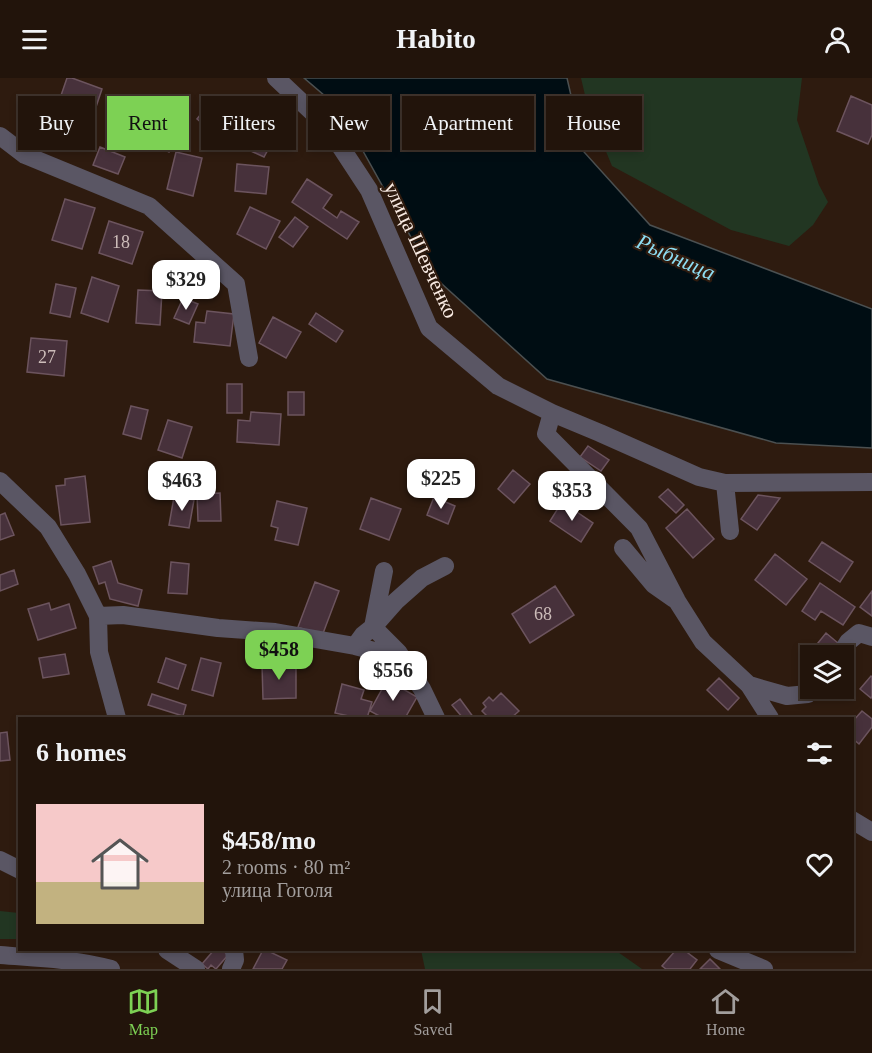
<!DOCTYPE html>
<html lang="en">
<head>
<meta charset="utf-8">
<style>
  :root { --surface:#22140b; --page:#2a1d14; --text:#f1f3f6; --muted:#a29e9d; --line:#3f332c; --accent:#7dd154 }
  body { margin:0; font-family:"Times New Roman",serif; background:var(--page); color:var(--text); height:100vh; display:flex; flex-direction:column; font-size:22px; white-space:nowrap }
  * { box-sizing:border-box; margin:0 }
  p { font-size:20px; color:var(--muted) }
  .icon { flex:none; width:33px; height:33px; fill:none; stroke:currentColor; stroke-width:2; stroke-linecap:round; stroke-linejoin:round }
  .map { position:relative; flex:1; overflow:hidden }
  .details { position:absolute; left:18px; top:639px; width:836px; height:234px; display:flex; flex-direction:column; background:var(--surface); border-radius:0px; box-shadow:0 3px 9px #0003,0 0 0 2px var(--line) }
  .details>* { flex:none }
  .hud { position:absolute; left:18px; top:18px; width:837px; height:54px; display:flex; gap:12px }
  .fabs { position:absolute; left:800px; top:567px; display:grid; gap:12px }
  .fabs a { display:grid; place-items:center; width:54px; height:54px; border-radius:0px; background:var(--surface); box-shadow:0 3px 9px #0003,0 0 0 2px var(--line); font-size:30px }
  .price { position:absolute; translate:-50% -51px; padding:0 14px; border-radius:12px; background:#fff; color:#222; font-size:20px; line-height:39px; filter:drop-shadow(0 2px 3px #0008) }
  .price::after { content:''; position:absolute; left:50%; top:36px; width:18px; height:14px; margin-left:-9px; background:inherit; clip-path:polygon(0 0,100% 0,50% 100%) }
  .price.current { background:var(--accent); color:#111 }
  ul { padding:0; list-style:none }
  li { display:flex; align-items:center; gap:18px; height:150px; padding:0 18px }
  li span { display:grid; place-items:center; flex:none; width:168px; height:120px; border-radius:0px; color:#555 }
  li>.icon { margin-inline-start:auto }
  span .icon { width:72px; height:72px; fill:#fffc; stroke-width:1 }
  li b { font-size:26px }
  h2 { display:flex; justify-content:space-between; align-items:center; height:72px; padding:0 18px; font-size:26px }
  .pill { padding:0 21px; border-radius:0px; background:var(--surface); box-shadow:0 3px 9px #0003,0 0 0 2px var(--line); font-size:21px; line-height:54px }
  .pill.current { background:var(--accent); color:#111 }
  header { display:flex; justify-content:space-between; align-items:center; height:78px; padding:0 18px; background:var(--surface); font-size:27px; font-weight:700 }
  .tabs { display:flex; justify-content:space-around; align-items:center; height:84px; border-top:2px solid var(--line); background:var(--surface); font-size:16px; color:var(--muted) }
  .tabs a { display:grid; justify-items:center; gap:3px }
  .tabs .current { color:var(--accent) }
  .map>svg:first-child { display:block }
  .green { fill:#223622 }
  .water { fill:#000d13; stroke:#4b5051; stroke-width:1.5 }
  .building { fill:#47313b; stroke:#6c545e; stroke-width:1.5 }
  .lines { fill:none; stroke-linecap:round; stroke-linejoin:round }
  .minor { stroke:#5a5664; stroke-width:18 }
  .labels { text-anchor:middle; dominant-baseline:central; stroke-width:4.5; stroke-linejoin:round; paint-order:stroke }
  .number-label { font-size:18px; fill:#ccbcb9 }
  .street-label { font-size:21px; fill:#f9ebe3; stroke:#2e1b0f }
  .water-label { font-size:22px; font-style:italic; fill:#8ddcf1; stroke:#2e1b0f }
</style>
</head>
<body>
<header><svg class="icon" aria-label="menu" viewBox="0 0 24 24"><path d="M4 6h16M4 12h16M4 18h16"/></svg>Habito<svg class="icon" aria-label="person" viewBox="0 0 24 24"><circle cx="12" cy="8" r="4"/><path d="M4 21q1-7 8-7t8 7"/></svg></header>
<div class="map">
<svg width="872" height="891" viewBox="0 0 872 891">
  <rect width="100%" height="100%" fill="#2e1b0f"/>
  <path class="green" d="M581,0H802L797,42L819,107L828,124L813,147L789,168L731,152L612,88L588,30Z
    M0,833L19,835V861H0Z
    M421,872H615L642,891H425Z"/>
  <path class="water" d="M304,0H567L584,74L650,147L872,231V370L776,365L547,301L432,197L339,30Z"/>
  <path class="building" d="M67,0H72L102,11L92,41L57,29Z
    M851,18L872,27V57L868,66L837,53Z
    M214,20L232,35L215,56L197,41Z
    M152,39L179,51L169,74L142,61Z
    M249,41L277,55L264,79L238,67L222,56L233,43L243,51Z
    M100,69L125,79L118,96L93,87Z
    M176,74L202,80L193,118L167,111Z
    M237,86L269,89L266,116L235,113Z
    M307,101L332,117L323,130L337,140L341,133L359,144L347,161L292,124Z
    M65,121L95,130L82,171L52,162Z
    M250,129L280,143L266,171L237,156Z
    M295,139L308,149L293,169L279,159Z
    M109,143L143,154L132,186L99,175Z
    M204,188L208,208L192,211L188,192Z
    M92,199L119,208L108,244L81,235Z
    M56,206L76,210L70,239L50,235Z
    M138,212L162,213L160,247L136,245Z
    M183,220L198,226L189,246L174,240Z
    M207,233L234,236L230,268L194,264L196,244L205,245Z
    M316,235L343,253L336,264L309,246Z
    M273,239L301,254L286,280L259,265Z
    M31,260L67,263L64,298L27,294Z
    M227,306H242V335H227Z
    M288,314H304V337H288Z
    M131,328L148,332L141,361L123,356Z
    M251,334L281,336L279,367L237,364L238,342L250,343Z
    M168,342L192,349L182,380L158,372Z
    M588,368L609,382L601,393L580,379Z
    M513,392L530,406L514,425L498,411Z
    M85,398L90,444L61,447L56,408L65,407V401Z
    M668,411L684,427L676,435L659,419Z
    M220,415L221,443H198L197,416Z
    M758,417L780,420L757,452L741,441Z
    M174,419L194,422L189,450L169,447Z
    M434,419L455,428L448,446L427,437Z
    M371,420L401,431L389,462L360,451Z
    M277,423L307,430L298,467L275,462L278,450L271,448Z
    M562,424L593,445L581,464L550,443Z
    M687,431L714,461L693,480L666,450Z
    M5,435L14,457L0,462V437Z
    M822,464L853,484L840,504L809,483Z
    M775,476L807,501L786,527L755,502Z
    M111,483L118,505L142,512L138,528L110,521L105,504L99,506L93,489Z
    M171,484L189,486L187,516L168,515Z
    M14,492L18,506L0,513V497Z
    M315,504L339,513L322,558L298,549Z
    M820,505L855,529L843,547L821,533L815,542L802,533Z
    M555,508L574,537L530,565L512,536Z
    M872,513V538L860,529Z
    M49,525L51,532L69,526L76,550L38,562L28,531Z
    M826,555L838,565L828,578H810V593L801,586Z
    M65,576L69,596L43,600L39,580Z
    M166,580L186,587L178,611L158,604Z
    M201,580L221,585L213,618L192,612Z
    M296,586V620L263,621L262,587Z
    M871,598L872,599V618L871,620L860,611Z
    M719,600L739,620L728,632L707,612Z
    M387,602L417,619L405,640H383L370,633Z
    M342,606L364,612L361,621L372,624L367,640H358L335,635Z
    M501,615L519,633L511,640H489L482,633L486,629L483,625L489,619L493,623Z
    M152,616L186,627L183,638L148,627Z
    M460,621L474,640H463L452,627Z
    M862,633L872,641V649L859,666L852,660V644Z
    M7,654L10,682L0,683V655Z
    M214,872H222L228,877L216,891L211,887L208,891L202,886Z
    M263,872H266L287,882L282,891H253Z
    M676,872H684L697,882L690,891H666L662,888Z
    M710,881L720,891H700Z"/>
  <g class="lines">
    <path class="minor" d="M276,0L327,48L369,112L429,250L498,308L552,335L600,355L699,399L725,405L872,404
      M0,58L25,77L149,128L236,206L249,280
      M552,335L546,356L639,450L677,523L703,564L749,607L770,640
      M0,403L48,449L77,496L98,538L99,574L117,640
      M725,405L730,453
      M623,470L654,507L674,521
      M384,493L373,549L398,574L422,611L436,640
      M98,538L123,537L218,550L275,554L355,568L363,557L373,549L396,523L422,500L445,488
      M355,568L386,576L402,588
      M839,578L848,564L859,555L872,559
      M749,607L787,618L808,616L813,610
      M852,742L872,754
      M0,782L20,792
      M167,872L196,891
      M718,872L764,891
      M0,877C36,880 76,881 111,891
      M231,891L235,882L234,872"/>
  </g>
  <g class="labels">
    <g class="number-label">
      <text x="121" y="164">18</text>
      <text x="47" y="279">27</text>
      <text x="543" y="536">68</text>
    </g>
    <g class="street-label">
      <text transform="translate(421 172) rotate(65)">улица Шевченко</text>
    </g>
    <g class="water-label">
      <text transform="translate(676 179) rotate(24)">Рыбница</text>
    </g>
  </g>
</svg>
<div class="fabs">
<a><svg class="icon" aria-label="layers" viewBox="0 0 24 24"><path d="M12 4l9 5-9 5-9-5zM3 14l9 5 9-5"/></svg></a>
</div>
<b class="price" style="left:186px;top:233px">$329</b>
<b class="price" style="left:441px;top:432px">$225</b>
<b class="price" style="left:182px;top:434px">$463</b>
<b class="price" style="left:572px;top:444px">$353</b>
<b class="price current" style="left:279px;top:603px">$458</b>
<b class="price" style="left:393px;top:624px">$556</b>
<div class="hud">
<a class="pill">Buy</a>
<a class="pill current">Rent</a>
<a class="pill">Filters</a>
<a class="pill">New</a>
<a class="pill">Apartment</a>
<a class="pill">House</a>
</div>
<section class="details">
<h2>6 homes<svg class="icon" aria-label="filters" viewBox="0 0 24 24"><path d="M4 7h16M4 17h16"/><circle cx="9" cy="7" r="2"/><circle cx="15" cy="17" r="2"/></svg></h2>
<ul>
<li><span style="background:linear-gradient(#f6c9c9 65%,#c2b280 0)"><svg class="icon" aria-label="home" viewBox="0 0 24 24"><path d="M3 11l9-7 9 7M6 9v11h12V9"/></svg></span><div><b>$458/mo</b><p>2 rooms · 80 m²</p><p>улица Гоголя</p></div><svg class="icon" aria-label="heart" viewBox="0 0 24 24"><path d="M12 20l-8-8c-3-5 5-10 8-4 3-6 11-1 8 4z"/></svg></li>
</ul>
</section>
</div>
<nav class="tabs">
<a class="current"><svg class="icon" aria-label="map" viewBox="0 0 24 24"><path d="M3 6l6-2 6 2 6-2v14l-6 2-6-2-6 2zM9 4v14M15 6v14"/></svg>Map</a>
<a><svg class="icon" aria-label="saved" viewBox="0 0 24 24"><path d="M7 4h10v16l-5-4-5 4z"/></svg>Saved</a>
<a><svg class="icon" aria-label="home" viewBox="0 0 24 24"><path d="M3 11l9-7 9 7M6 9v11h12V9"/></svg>Home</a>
</nav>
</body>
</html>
